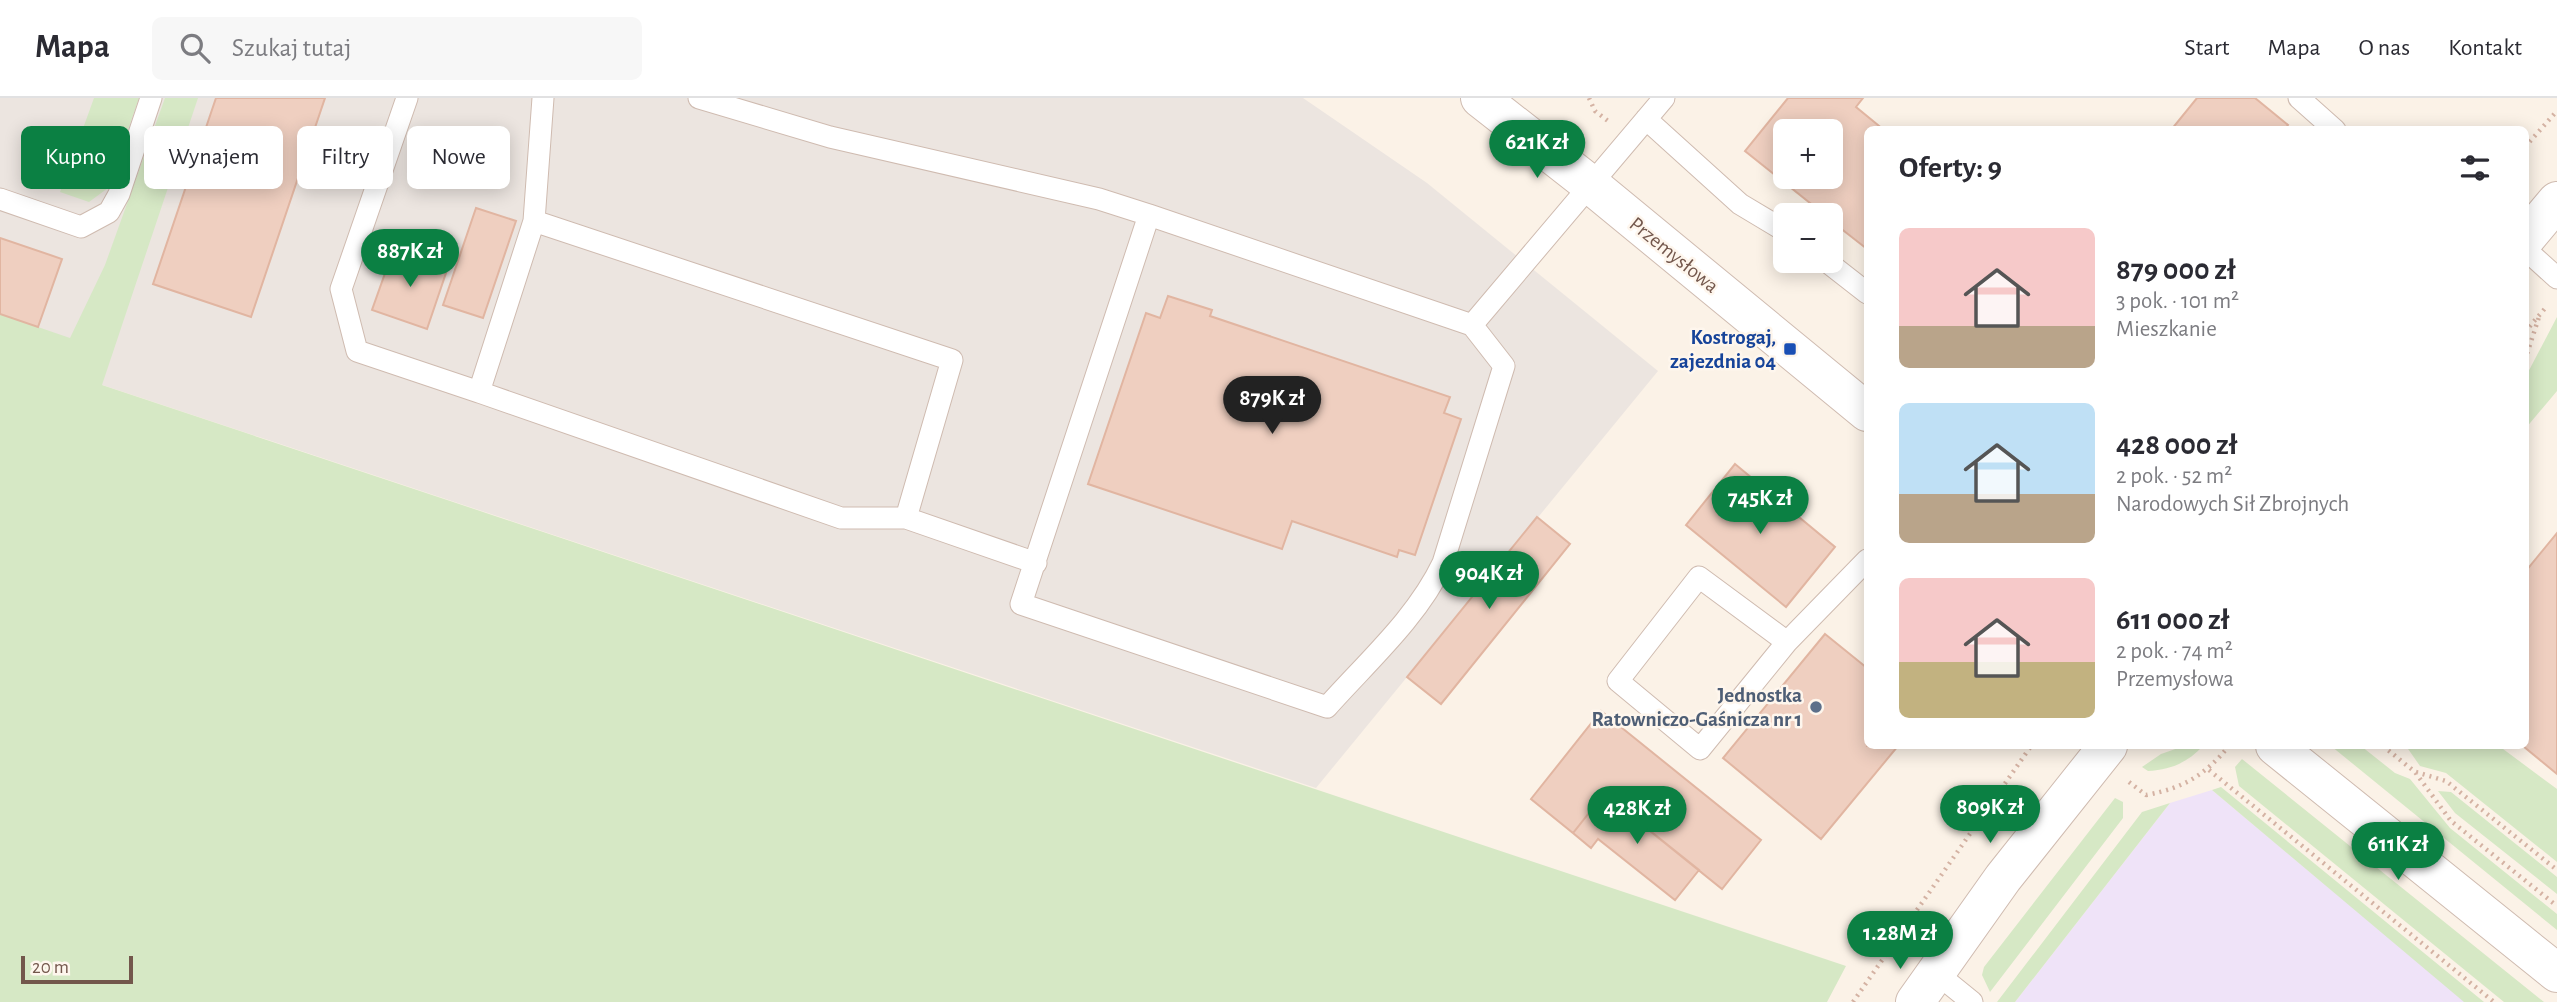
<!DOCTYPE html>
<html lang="pl">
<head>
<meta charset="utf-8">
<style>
  :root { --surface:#fff; --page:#f7f7f7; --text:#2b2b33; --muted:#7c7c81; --line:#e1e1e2; --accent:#0b8043 }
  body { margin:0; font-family:"Alegreya Sans",sans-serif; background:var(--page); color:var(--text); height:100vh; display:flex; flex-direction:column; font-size:26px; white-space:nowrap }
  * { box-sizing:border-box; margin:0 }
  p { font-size:23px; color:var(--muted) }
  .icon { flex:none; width:38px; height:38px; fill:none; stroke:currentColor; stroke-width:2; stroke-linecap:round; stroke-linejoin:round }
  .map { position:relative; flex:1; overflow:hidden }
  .side { position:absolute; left:1864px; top:28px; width:665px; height:623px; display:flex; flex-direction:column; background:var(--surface); border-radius:10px; box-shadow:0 4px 18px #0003 }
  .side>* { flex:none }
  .top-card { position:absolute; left:21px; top:28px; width:665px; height:63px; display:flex; gap:14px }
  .fabs { position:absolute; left:1773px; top:21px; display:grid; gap:14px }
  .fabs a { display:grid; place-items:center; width:70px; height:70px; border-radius:10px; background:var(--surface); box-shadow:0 4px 18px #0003; font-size:35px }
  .scale { position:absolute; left:21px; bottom:18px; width:112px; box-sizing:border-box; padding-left:7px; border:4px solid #73574c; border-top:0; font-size:19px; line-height:24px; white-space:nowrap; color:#73574c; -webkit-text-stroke:5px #fef6ed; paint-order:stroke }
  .price { position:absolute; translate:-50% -60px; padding:0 16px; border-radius:24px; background:var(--accent); color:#fff; font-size:23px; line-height:46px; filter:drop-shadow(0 2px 4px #0008) }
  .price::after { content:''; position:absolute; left:50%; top:42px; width:21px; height:16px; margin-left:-10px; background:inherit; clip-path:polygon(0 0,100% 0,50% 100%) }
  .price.current { background:#222; color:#fff }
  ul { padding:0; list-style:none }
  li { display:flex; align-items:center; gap:21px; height:175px; padding:0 35px }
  li span { display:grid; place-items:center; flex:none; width:196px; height:140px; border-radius:10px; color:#555 }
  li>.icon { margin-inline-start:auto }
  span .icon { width:84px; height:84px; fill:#fffc; stroke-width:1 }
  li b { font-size:30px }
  h2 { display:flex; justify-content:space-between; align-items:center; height:84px; padding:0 35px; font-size:30px }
  .tag { padding:0 24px; border-radius:10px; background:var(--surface); box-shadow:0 4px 18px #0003; font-size:24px; line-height:63px }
  .tag.current { background:var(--accent); color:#fff }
  header { display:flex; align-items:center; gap:42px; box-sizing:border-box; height:98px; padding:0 35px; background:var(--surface); border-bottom:2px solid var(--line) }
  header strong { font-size:33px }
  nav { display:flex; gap:38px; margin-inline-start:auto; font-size:24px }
  .search { width:490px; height:63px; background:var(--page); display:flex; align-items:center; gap:18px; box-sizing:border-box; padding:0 24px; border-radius:10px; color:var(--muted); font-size:26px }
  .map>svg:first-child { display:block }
  .industrial { fill:#ece5e0 }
  .education { fill:#efe3f8 }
  .green { fill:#d6e8c5 }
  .building { fill:#efcfc0; stroke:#e1b5a1; stroke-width:2; fill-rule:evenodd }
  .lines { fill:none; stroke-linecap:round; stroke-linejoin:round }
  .service-casing { stroke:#cfbbb0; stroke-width:23 }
  .minor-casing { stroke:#cfbbb0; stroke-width:40 }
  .tertiary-casing { stroke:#cfbbb0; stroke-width:40 }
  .path { stroke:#d4b2a3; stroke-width:4.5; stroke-dasharray:2 5; stroke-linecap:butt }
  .service { stroke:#fff; stroke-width:21 }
  .minor { stroke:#fff; stroke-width:38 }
  .tertiary { stroke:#fff; stroke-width:38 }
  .transit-dot { fill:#1a4fb4; stroke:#fef6ed; stroke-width:2.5 }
  .service-dot { fill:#5c6f8a; stroke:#fef6ed; stroke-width:2.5 }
  .labels { text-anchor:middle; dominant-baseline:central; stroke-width:5; stroke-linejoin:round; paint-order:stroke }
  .street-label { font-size:21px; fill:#73574c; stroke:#fef6ed }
  .transit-label { font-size:21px; font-weight:bold; fill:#164399; stroke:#fef6ed; text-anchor:end }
  .service-label { font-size:21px; font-weight:bold; fill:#4e5e75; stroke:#fef6ed; text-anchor:end }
</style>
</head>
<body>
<header>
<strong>Mapa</strong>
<div class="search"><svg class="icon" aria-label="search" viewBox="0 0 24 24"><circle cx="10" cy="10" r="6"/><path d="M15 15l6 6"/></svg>Szukaj tutaj</div>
<nav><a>Start</a><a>Mapa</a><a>O nas</a><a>Kontakt</a></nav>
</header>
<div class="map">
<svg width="2557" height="904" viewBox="0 0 2557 904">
  <rect width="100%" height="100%" fill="#fbf2e7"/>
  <path class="industrial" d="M0,0H1303L1427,85L1658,273L1316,690L0,253Z"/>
  <path class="education" d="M2212,692L2465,904H2015L2170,705Z"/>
  <path class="green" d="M94,0H139L108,90L89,104L60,94Z
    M165,0H198L102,287L1846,868L1827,904H0V216L70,240L105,167Z
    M2557,219V293L2525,331V280Z
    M2184,648H2203C2188,664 2171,672 2148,673L2142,669L2161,656Z
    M2331,648H2361L2395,675L2410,681L2450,730L2557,816V832Z
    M2406,648H2499L2557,691V764L2446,675L2420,668Z
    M2242,661L2544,904H2504L2239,688L2235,669Z
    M2221,689L2484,904H2464L2212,692Z
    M2438,693L2451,694L2557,779V796L2455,715Z
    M2115,700L2123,704V720L1990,894L1982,877L1984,869Z
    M2170,705L2015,904H1997L2142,714Z"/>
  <path class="building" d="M216,0H325L251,219L153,186Z
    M1788,0H1863L1856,9L1884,32H1867V151L1830,122V117H1825L1745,53ZM1785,33H1830V79H1785Z
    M2197,0H2255L2288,27L2284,32H2171Z
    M476,110L516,123L483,220L443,207Z
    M0,140L62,161L38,229L0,216Z
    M394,150L448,169L427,231L372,212Z
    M1168,198L1212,212L1210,218L1450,299L1444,315L1461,321L1415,457L1399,452L1397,459L1292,423L1282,451L1088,386L1146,215L1160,220Z
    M1735,366L1835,449L1786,509L1686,427Z
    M1537,419L1570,446L1441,606L1407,579Z
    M2557,435V676L2523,648L2525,474Z
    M1825,536L1867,570V648H1898L1821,741L1723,660Z
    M1601,613L1761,742L1722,791L1604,696L1573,735L1531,701Z
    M1604,696L1699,772L1675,802L1598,741L1591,750L1573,735Z"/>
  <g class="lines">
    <defs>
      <path id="service" d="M407,0L341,191L357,253L479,294
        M543,0L534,123L952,262L906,420L1036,465
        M699,0L830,39L1099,101L1149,117
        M2299,0L2335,32
        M1646,21L1740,106L1785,133
        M0,101L81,129L109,114L119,96L151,0
        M534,123L479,294L841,420H906
        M2525,151L2557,180
        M1826,163L1867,195
        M1472,227L1149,117L1021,506L1327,609C1367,564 1417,520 1443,465L1504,268L1472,227L1664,0
        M1787,544L1699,479L1618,583L1700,651L1787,544L1867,462
        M1935,874L1972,904"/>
      <path id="minor" d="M2275,648L2557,875"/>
      <path id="tertiary" d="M1480,0L1591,87L1867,314
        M2525,141L2557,103
        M1915,904L2003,780L2108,648"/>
    </defs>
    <use href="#service" class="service-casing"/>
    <use href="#minor" class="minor-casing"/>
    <use href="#tertiary" class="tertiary-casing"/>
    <path class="path" d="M1589,0L1595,13L1608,23
      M2525,49L2557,13
      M2525,234L2547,208
      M2525,262L2539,219
      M2383,648L2415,674L2451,723L2557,808
      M2209,672L2494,904
      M2416,674L2446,683L2557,772
      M2129,684L2146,697C2184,690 2205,677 2229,648
      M1853,904L2031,648"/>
    <use href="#service" class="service"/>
    <use href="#minor" class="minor"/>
    <use href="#tertiary" class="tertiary"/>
  </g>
  <rect class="transit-dot" x="1783" y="244" width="14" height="14" rx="3.5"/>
  <circle class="service-dot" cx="1816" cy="609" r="7"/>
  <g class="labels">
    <g class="street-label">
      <text transform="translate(1674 157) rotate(39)">Przemysłowa</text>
    </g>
    <g class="transit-label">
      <text x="1776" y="239">Kostrogaj,<tspan x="1776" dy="24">zajezdnia 04</tspan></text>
    </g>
    <g class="service-label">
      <text x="1802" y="597">Jednostka<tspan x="1802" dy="24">Ratowniczo-Gaśnicza nr 1</tspan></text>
    </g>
  </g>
</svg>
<div class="fabs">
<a>+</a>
<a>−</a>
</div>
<div class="scale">20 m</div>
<b class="price" style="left:1537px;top:82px">621K zł</b>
<b class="price" style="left:410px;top:191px">887K zł</b>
<b class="price current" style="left:1272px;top:338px">879K zł</b>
<b class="price" style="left:1760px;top:438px">745K zł</b>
<b class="price" style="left:1489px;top:513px">904K zł</b>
<b class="price" style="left:1990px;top:747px">809K zł</b>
<b class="price" style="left:1637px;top:748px">428K zł</b>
<b class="price" style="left:2398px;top:784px">611K zł</b>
<b class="price" style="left:1900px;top:873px">1.28M zł</b>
<div class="top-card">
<a class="tag current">Kupno</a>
<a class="tag">Wynajem</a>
<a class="tag">Filtry</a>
<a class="tag">Nowe</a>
</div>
<section class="side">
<h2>Oferty: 9<svg class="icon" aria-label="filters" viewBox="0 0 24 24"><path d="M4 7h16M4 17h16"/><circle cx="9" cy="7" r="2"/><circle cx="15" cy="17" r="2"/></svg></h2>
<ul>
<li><span style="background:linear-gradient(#f6c9c9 70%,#b9a48a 0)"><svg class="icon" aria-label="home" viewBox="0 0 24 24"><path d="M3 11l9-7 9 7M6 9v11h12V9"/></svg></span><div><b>879 000 zł</b><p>3 pok. · 101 m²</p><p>Mieszkanie</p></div></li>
<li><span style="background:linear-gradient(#bfe0f5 65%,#b9a48a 0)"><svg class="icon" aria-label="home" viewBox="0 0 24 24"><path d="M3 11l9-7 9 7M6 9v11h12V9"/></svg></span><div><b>428 000 zł</b><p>2 pok. · 52 m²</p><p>Narodowych Sił Zbrojnych</p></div></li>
<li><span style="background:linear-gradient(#f6c9c9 60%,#c2b280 0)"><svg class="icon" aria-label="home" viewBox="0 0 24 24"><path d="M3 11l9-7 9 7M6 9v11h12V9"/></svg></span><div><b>611 000 zł</b><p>2 pok. · 74 m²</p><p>Przemysłowa</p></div></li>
</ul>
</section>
</div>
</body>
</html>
